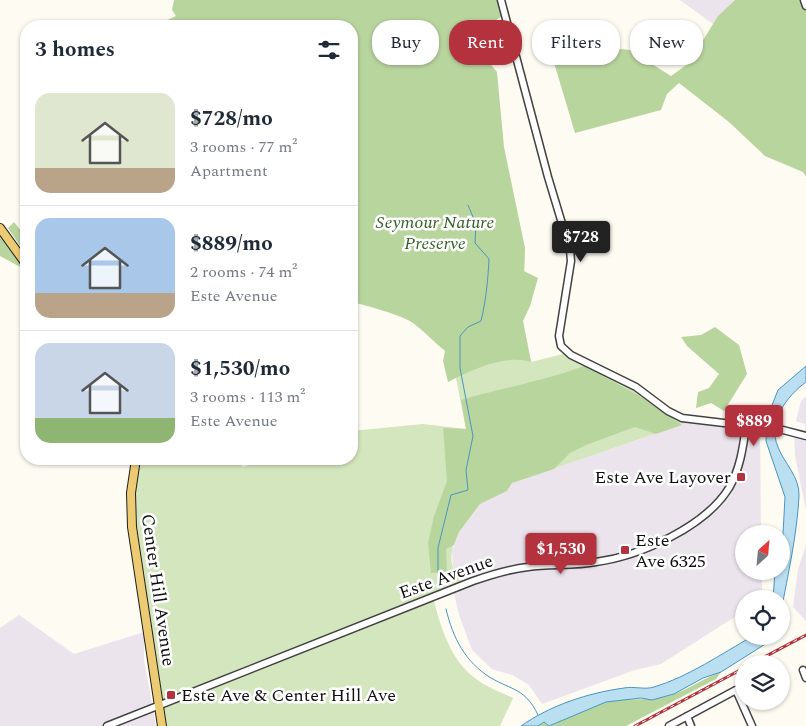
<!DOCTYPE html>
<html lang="en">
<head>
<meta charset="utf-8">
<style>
  :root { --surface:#fff; --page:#f6f6f7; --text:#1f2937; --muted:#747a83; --line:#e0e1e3; --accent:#b3323d }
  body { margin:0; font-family:Spectral,serif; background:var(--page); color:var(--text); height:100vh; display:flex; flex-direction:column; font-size:19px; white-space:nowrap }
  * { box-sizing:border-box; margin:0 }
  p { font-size:16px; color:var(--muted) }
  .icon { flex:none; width:28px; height:28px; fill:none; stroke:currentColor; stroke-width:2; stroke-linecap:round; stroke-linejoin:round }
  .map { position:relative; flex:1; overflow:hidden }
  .sheet { position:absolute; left:20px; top:20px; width:338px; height:445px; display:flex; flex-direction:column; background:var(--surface); border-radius:20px; box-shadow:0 1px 4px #0004 }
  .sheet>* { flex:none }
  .top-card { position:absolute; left:372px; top:20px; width:358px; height:45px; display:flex; gap:10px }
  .needle { width:32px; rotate:26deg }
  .buttons { position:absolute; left:735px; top:525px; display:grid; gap:10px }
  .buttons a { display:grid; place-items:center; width:55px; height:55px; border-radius:50%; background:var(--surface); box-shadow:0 1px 4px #0004; font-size:25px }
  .price { position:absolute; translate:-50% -42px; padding:0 11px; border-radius:5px; background:var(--accent); color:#fff; font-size:16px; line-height:32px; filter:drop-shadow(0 1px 2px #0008) }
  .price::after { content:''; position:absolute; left:50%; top:30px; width:15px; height:11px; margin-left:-8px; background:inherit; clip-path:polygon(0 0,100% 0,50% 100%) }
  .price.on { background:#222; color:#fff }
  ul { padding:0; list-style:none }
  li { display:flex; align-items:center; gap:15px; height:125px; padding:0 15px }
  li+li { border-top:1px solid var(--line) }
  li span { display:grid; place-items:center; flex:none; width:140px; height:100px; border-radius:15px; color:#555 }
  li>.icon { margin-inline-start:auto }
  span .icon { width:60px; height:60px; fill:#fffc; stroke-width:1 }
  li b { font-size:21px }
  h2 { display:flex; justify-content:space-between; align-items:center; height:60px; padding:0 15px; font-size:21px }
  .chip { padding:0 18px; border-radius:20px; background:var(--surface); box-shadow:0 1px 4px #0004; font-size:18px; line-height:45px }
  .chip.on { background:var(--accent); color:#fff }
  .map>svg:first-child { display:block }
  .industrial { fill:#ebe4ec }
  .green { fill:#d4e6bd }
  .forest { fill:#b9d59e }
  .water { fill:#badff1; stroke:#4796c2 }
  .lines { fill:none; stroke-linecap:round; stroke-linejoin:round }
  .stream { stroke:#4796c2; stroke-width:1 }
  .minor-casing { stroke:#424242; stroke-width:9 }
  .major-casing { stroke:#202020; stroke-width:10 }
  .minor { stroke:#fff; stroke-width:6 }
  .major { stroke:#edcb73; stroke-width:8 }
  .rail-casing { stroke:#b3323d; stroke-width:3 }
  .rail { stroke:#fff; stroke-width:1; stroke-dasharray:4; stroke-linecap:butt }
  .poi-dot { fill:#b3323d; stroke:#fff; stroke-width:2 }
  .labels { text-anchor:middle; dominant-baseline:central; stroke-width:5; stroke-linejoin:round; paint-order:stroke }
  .park-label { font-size:18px; font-style:italic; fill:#336124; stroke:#fff }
  .poi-label { font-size:18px; fill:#0f0f0f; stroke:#fff; text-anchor:start }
  .street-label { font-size:18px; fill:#0f0f0f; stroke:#fff }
</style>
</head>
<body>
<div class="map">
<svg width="806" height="726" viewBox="0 0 806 726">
  <rect width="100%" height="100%" fill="#fefbf2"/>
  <path class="industrial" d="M680,0H735L713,24Z
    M806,396V510L795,456L794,432L805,435V424L796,421L801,401Z
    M695,420L760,427L761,534H744V571H762V599H744V611L661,664L635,670L542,704L529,685L512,675L492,669L472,650L459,615L453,589L460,578L453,566L452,551L459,532L480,504L507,491L512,483Z
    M806,545V621L793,607L798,569Z
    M19,615L74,654L144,632V660L156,726H0V628Z"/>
  <path class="green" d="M462,22L525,248L523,321L531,362L567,353L620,378L668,411L695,420L512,483C504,495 491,495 480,504C465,515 446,548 453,567C456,573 460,579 463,584L433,597C440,625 450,660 475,678C486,687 500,692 513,698L500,726H167L135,521L136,483L140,459H237L243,467L266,459H351V431L423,424L466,429L446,327L351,26Z"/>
  <path class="forest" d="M174,0H501L505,14L476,34L486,40V59L497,72L504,147L525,248L524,271L538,278L530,306L523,321L531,362C505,354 472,370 448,382L443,361L445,351C434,342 424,331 413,323C402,315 365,305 351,302V26H159V24L176,16L172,10Z
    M735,0H806V177L803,172L765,156L729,122L679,83L667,94L661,110L575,133L555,66L557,40L572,39L586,45L630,50L642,64H652L671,76L689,63L718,16Z
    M14,222L26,237V255L8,228Z
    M0,228L26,264V270L0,256Z
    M715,327L739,345L747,374L724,411L711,403L696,408L698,392L709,388L719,374L687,346L681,337L701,335Z
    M584,366L638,395L682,425L656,434L635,427L586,445L570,453L554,469L512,483L507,491L480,504L459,532L454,545L446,549L447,573H431L428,543L434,516L447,481L443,428L466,429L461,400C502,388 544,381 584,366Z
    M721,672L716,679L626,726H538L545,722L549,726C567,718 587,707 606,702C628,697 650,702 672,695C689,689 704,678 721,672Z"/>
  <path class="water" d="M806,366V382C787,396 767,422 778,447C784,463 800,477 799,496C797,535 788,574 781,612V599H773L775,571H781L785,497L766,441L767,418L778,390Z
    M753,636H771L767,643L721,672L703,678L674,694L652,700L641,698L606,702L549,726L544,722L538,726H521C551,705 588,693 624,688C633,686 645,690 654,687C688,677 721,654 753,636Z"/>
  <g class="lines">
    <path class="stream" d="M438,572V548L451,495L468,490L466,470L473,436L460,368V336L468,327L481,321C486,300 488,280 489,259L475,243L476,224L468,205
      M446,609C453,638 465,662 491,678C512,690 526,689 538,715"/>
    <defs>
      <path id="minor" d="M501,0L548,177L570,250L571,261L559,336L561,346L571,355L636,387L668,411L682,418L783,430L806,436
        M804,0L806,6
        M803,670L806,678
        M687,716L691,726
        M107,726L473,581C490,575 509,569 528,567C550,564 574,566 596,562C640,556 705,527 729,488C740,469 743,448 746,426
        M669,726L736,690L752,726"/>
      <path id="major" d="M0,228L26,264
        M136,459L131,493L132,527L162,726"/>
    </defs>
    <use href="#minor" class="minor-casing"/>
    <use href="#major" class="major-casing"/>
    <use href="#minor" class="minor"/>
    <use href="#major" class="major"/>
    <defs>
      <path id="rail" d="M751,664L806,635
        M635,726L744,668"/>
    </defs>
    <use href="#rail" class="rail-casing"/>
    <use href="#rail" class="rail"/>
  </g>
  <g class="poi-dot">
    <rect x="736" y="472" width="10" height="10" rx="2.5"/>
    <rect x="620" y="545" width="10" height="10" rx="2.5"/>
    <rect x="166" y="690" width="10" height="10" rx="2.5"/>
  </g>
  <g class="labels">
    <g class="park-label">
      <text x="435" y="222">Seymour Nature<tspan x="435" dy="21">Preserve</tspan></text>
    </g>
    <g class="poi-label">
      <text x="731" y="477" text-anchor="end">Este Ave Layover</text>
      <text x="635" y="540">Este<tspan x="635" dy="21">Ave 6325</tspan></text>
      <text x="181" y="695">Este Ave &amp; Center Hill Ave</text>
    </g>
    <g class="street-label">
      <text transform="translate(446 577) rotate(-20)">Este Avenue</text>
      <text transform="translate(158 590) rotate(82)">Center Hill Avenue</text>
    </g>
  </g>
</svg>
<div class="buttons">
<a><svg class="needle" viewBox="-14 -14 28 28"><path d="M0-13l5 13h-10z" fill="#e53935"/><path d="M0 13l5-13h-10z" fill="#747a83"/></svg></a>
<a><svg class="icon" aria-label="locate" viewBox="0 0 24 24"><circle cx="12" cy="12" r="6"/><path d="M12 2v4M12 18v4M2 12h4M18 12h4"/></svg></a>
<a><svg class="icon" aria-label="layers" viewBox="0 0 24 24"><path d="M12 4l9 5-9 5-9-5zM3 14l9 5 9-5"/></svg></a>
</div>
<b class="price on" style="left:581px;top:263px">$728</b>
<b class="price" style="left:754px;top:447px">$889</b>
<b class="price" style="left:561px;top:575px">$1,530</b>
<div class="top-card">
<a class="chip">Buy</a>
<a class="chip on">Rent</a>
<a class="chip">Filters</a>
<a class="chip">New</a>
</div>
<section class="sheet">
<h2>3 homes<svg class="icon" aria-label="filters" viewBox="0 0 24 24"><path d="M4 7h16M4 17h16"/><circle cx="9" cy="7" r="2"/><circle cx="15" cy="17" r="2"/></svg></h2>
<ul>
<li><span style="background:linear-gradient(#dfe7d0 75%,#b9a48a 0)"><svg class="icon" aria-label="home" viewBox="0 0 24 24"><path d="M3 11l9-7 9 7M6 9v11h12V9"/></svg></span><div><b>$728/mo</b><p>3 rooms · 77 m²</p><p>Apartment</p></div></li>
<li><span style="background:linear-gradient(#a9c7e8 75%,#b9a48a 0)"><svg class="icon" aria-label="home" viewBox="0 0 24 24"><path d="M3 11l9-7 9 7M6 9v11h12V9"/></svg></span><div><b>$889/mo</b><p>2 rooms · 74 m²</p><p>Este Avenue</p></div></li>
<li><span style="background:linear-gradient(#c9d6e8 75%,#8fb573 0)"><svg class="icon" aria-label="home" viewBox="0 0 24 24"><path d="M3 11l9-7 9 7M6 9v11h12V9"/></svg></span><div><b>$1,530/mo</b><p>3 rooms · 113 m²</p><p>Este Avenue</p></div></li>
</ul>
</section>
</div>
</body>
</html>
